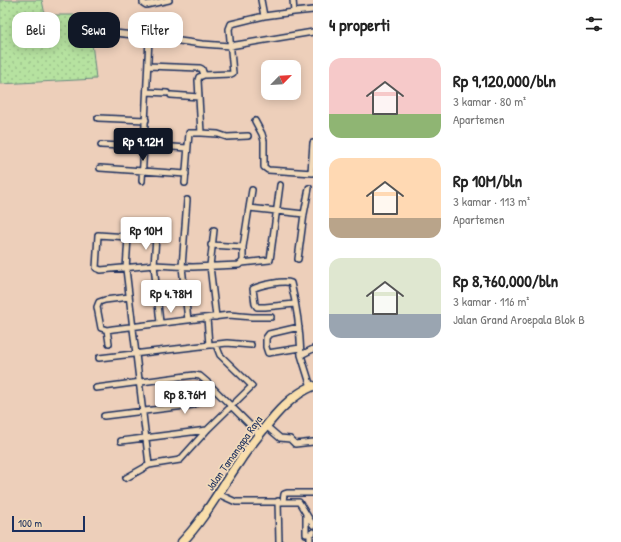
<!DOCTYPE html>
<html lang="id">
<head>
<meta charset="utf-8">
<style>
  :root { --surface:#fff; --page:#f6f6f6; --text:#222; --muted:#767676; --accent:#111827 }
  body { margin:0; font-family:"Patrick Hand",sans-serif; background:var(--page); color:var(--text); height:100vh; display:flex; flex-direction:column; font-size:15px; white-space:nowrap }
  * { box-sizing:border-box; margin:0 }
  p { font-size:13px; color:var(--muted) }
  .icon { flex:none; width:22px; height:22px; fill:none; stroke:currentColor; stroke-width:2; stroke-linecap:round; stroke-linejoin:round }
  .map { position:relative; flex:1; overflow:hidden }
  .side { display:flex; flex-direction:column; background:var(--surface); width:308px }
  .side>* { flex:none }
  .guide { position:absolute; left:12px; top:12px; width:241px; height:36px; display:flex; gap:8px }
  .needle { width:26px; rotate:66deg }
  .buttons { position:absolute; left:261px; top:60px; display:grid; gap:8px }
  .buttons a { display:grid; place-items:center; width:40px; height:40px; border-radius:8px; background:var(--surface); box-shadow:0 2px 10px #0003; font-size:20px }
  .scale { position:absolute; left:12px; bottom:10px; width:73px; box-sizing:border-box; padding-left:4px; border:2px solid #1b2f5e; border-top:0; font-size:11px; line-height:14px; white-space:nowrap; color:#1b2f5e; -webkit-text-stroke:3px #f1d9b9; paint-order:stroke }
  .price { position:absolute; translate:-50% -34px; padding:0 9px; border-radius:4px; background:#fff; color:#222; font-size:13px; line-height:26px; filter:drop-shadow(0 1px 2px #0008) }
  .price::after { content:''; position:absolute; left:50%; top:24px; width:12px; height:9px; margin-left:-6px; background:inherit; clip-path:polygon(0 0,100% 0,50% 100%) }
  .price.current { background:var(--accent); color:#fff }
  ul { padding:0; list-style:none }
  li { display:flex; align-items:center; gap:12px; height:100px; padding:0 16px }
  li span { display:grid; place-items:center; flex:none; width:112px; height:80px; border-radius:12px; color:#555 }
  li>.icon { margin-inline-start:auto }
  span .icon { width:48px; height:48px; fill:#fffc; stroke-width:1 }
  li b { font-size:17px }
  h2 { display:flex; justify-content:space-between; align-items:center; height:48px; padding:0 16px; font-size:17px }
  .chip { padding:0 14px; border-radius:12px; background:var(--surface); box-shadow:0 2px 10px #0003; font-size:14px; line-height:36px }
  .chip.current { background:var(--accent); color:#fff }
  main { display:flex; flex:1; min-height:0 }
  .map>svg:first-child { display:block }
  .grass { fill:url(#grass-dots); stroke:#68887f }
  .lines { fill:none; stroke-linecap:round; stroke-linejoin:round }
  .street-casing { stroke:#1b2f5e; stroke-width:8 }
  .primary-casing { stroke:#1b2f5e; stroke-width:11 }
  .street { stroke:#f1d9b9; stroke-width:5 }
  .primary { stroke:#f9deab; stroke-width:8 }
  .labels { text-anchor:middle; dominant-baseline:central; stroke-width:3.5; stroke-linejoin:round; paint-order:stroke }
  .street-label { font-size:11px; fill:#1b2f5e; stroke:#f1d9b9 }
</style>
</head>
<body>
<main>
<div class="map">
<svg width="313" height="542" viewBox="0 0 313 542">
  <defs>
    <pattern id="grass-dots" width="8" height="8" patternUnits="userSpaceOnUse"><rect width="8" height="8" fill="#b6e2a0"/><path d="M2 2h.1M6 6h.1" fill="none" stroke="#9cc28c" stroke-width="1.8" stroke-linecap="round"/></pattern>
  </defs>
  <rect width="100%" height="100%" fill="#edcfba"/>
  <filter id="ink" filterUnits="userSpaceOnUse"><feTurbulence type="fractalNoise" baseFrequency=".025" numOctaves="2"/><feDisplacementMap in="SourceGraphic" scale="8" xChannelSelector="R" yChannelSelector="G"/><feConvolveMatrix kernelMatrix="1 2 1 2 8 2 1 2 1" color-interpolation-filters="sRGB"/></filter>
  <g filter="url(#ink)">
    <path class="grass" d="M0,0H42L45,15H89L96,79L0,84Z"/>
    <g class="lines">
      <defs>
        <path id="street" d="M143,0V3L146,5L169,0
          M261,0L264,16
          M293,0L294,12L313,10
          M171,22L170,37L172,40L202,44L230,46L313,32
          M96,31L171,39
          M149,38L144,145L187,148
          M148,66L200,68L202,69L204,75
          M147,92L167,93
          M171,95L199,97
          M98,118L146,120
          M255,121L262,134L264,141V167L268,170L313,173
          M248,136L227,137L218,134L201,133L198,80L199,77L204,75L231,74L233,73L229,29L231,24L264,16L294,12
          M101,145L144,147
          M100,168L186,174
          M311,173L313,143
          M142,181L144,145
          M185,183L189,133H201
          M187,200L182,267L188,320
          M249,208L252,190
          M157,224L154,265L160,323
          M214,230L210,266L216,317
          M128,237L98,235L96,268L101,270L154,265L193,267L239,265L243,261V247L249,208L304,214L309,188
          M211,245L243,247
          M298,259L304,214
          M242,263L270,260L280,185
          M129,297L105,300L99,302L97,307L101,328L107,330L113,329L229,315L252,317H271
          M295,304L265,307H257L255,304L253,289C260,285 284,280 291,283C297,307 300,331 301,355
          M207,318L209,345
          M299,327L269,334L266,338V347L268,353L300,348
          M107,330L109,343
          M99,358L227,343L251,345
          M311,387L301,355L313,349
          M96,388L194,375L200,376L207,382L259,434
          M104,416L193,405L197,403L212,387
          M266,426L280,438L290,439L295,444L313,442
          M121,441L207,430
          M149,465L126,269L128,237L156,239
          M126,478L149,465L180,460L207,430L252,386L220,355L216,345
          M218,494L236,502H299L313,525
          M278,501L279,542
          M283,501L284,494L287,493H312
          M306,514V534H310
          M310,542V534L313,532"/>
        <path id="primary" d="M182,542C205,518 220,489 239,462C246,451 254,441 263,430C277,412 292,395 313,386"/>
      </defs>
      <use href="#street" class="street-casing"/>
      <use href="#primary" class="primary-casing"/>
      <use href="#street" class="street"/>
      <use href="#primary" class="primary"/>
    </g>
  </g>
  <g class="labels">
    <g class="street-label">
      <text transform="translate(234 453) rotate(-55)">Jalan Tamangapa Raya</text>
    </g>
  </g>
</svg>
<div class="buttons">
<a><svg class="needle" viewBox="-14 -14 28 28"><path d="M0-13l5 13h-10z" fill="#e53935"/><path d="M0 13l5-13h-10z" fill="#767676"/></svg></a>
</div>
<div class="scale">100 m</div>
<b class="price current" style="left:143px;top:162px">Rp 9.12M</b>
<b class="price" style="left:146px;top:251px">Rp 10M</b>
<b class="price" style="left:171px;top:314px">Rp 4.78M</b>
<b class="price" style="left:185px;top:415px">Rp 8.76M</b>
<div class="guide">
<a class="chip">Beli</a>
<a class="chip current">Sewa</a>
<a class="chip">Filter</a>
</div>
</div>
<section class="side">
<h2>4 properti<svg class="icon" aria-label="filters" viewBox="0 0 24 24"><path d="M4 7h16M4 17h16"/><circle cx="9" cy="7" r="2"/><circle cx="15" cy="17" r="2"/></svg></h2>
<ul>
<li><span style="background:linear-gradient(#f6c9c9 70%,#8fb573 0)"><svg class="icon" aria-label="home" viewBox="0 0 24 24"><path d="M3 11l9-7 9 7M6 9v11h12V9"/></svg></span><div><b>Rp 9,120,000/bln</b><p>3 kamar · 80 m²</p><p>Apartemen</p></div></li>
<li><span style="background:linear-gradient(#ffd9b3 75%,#b9a48a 0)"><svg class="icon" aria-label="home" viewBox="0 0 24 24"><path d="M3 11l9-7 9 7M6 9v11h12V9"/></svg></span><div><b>Rp 10M/bln</b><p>3 kamar · 113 m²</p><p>Apartemen</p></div></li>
<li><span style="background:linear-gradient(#dfe7d0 70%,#9aa5b1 0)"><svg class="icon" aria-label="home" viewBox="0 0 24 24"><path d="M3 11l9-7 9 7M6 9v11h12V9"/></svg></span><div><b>Rp 8,760,000/bln</b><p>3 kamar · 116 m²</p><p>Jalan Grand Aroepala Blok B</p></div></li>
</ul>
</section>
</main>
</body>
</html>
